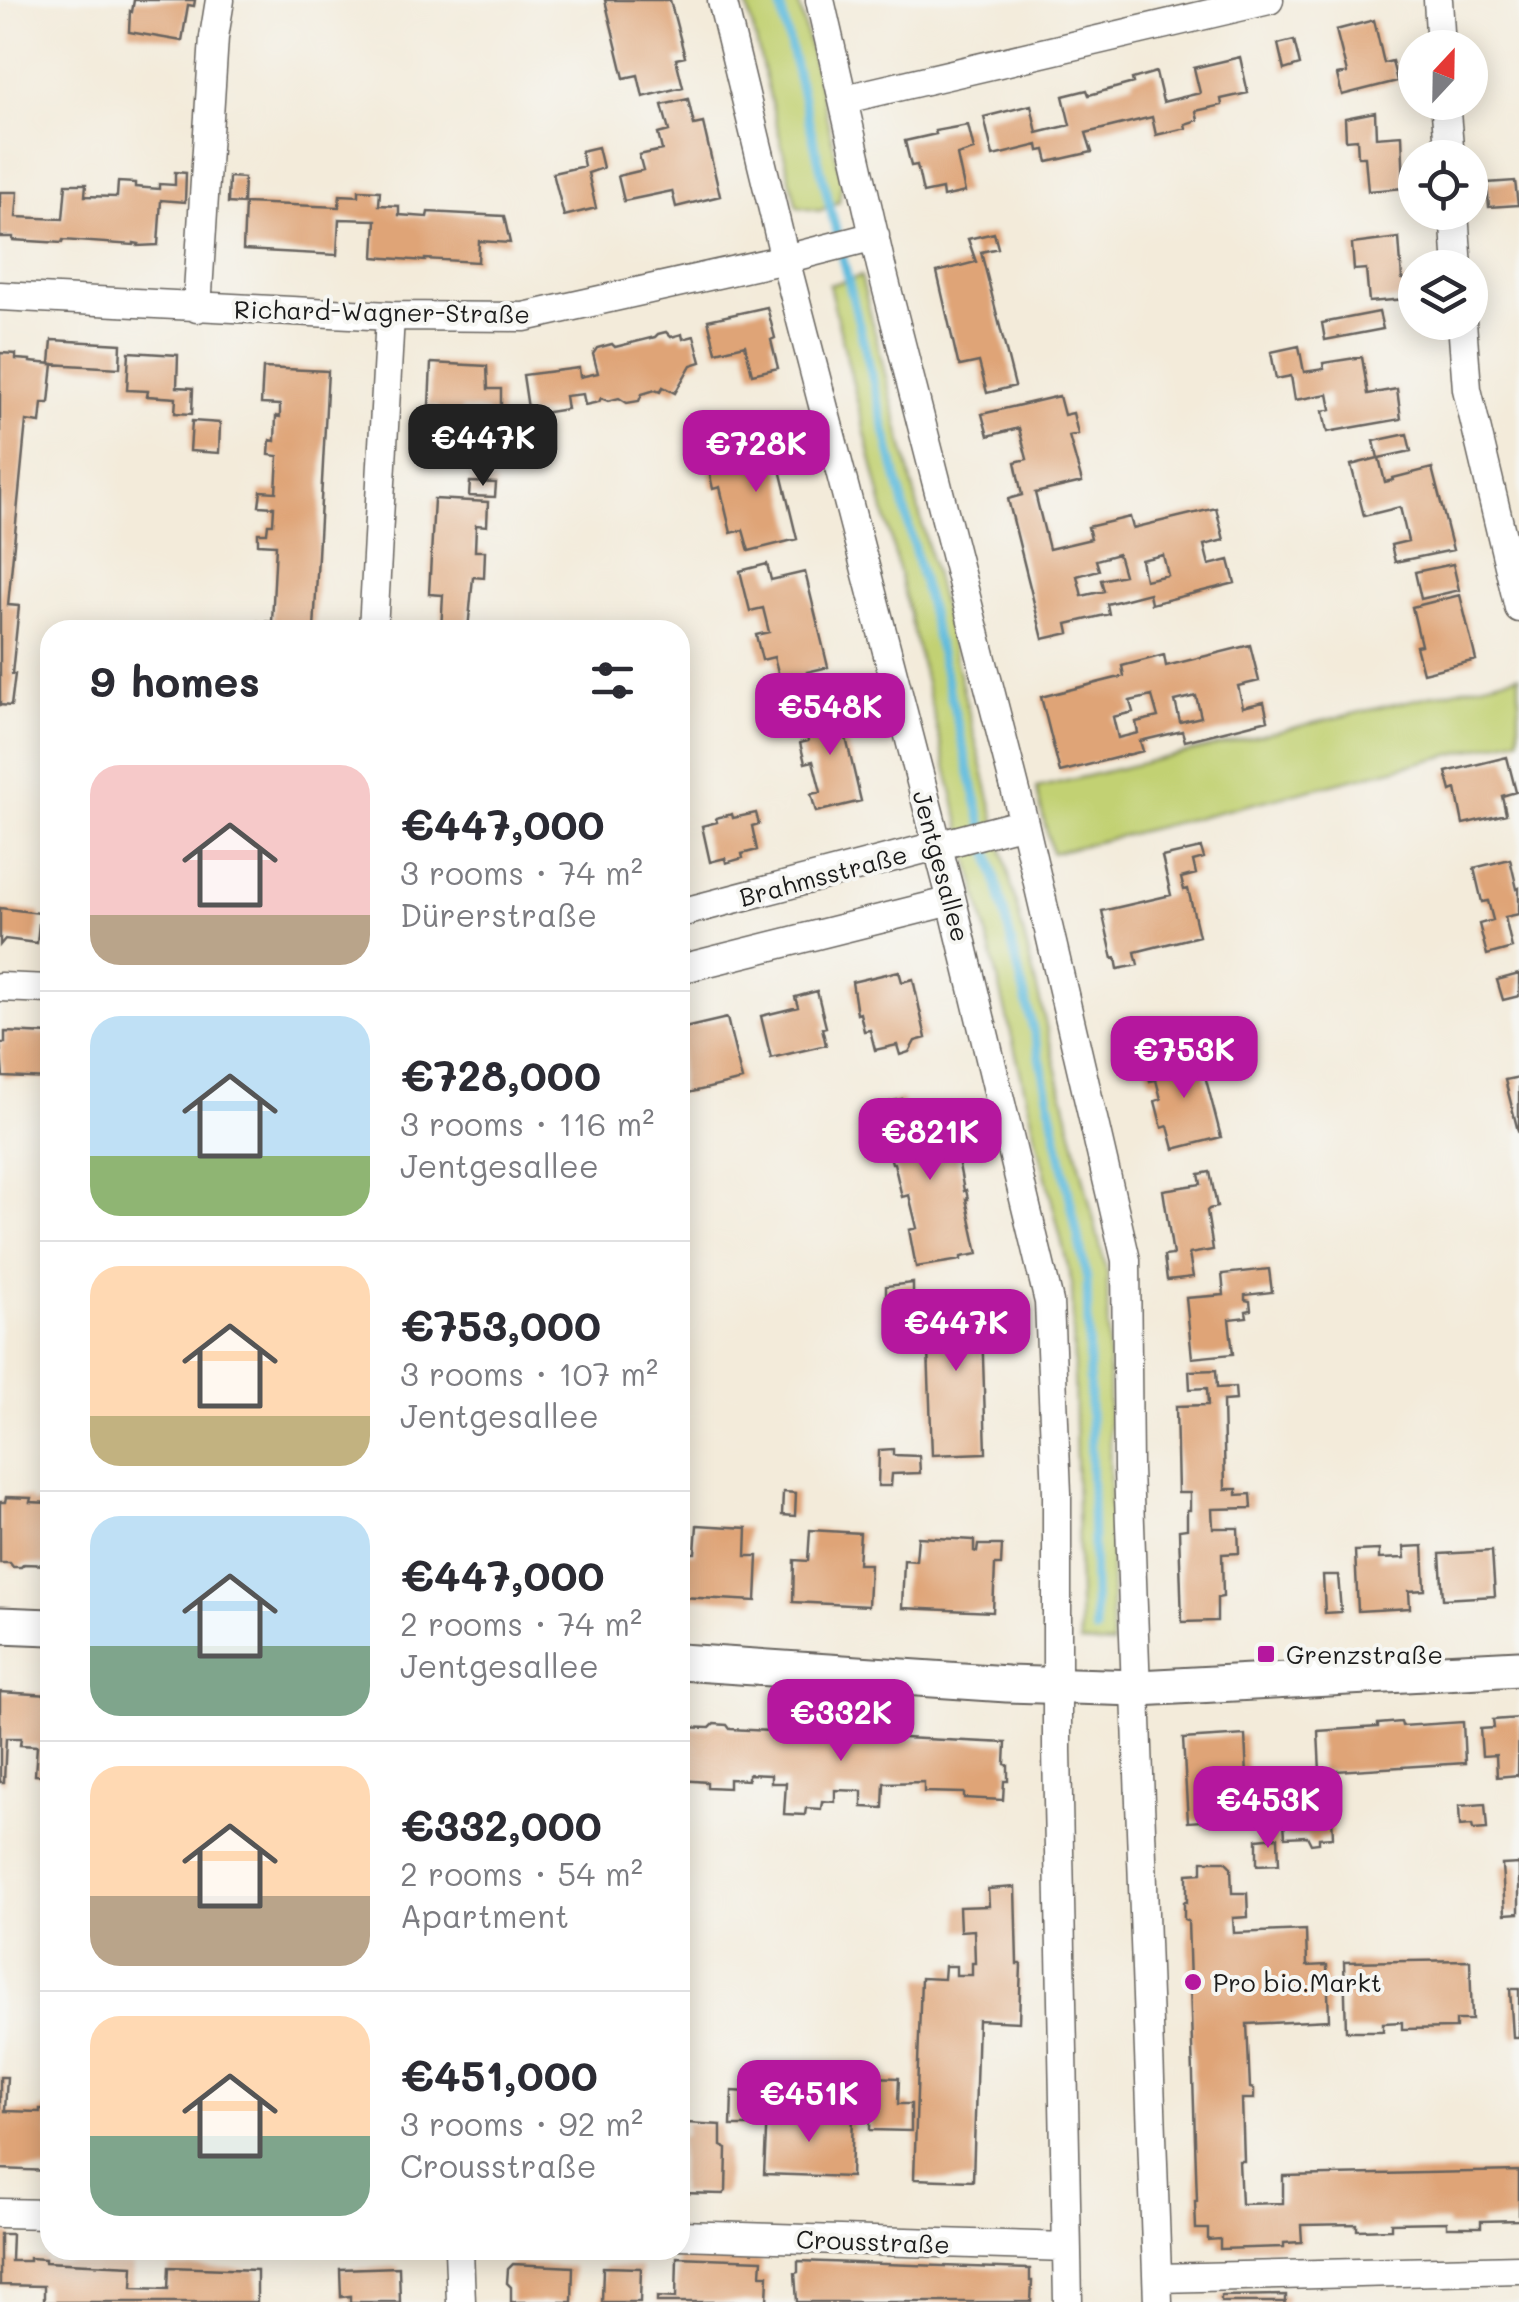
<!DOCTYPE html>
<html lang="en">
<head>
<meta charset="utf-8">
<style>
  :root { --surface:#fff; --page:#f2f2f3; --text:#2b2b33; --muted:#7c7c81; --line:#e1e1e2; --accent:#b5179e }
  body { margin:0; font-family:Mali,sans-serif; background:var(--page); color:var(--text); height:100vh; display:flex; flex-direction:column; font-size:38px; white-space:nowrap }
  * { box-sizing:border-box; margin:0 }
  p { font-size:32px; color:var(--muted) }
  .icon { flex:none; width:55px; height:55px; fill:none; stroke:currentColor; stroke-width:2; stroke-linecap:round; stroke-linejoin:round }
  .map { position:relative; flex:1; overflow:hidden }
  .panel { position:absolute; left:40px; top:620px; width:650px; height:1640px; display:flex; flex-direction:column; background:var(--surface); border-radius:30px; box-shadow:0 5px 25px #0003 }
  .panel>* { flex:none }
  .needle { width:65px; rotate:22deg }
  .buttons { position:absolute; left:1398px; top:30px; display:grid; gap:20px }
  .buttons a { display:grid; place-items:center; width:90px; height:90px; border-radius:50%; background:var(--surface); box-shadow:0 5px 25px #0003; font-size:50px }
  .price { position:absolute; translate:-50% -85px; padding:0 22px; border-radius:20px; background:var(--accent); color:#fff; font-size:32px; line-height:65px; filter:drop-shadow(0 2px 5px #0008) }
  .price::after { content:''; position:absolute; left:50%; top:60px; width:30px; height:22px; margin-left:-15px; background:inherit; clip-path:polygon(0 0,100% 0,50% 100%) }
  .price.on { background:#222; color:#fff }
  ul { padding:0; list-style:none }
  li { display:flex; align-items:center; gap:30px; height:250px; padding:0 50px }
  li+li { border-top:2px solid var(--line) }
  li span { display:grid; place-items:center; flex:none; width:280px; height:200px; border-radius:30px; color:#555 }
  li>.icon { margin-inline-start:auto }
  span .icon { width:120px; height:120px; fill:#fffc; stroke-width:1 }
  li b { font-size:42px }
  h2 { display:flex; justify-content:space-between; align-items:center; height:120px; padding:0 50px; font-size:42px }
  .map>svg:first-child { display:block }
  .green { fill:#c2d173; stroke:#6f7648; stroke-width:2.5 }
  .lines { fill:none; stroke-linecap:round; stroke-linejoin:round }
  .stream { stroke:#5fbbdd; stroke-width:9 }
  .building { fill:#dfa477; fill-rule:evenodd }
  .minor-casing { stroke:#67645e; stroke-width:31 }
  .tertiary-casing { stroke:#67645e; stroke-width:39 }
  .minor { stroke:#fff; stroke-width:28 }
  .tertiary { stroke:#fff; stroke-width:35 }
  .poi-dot { fill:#b5179e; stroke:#f6f6f2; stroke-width:4 }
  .labels { text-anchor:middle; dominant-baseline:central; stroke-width:8; stroke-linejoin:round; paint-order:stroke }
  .street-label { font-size:25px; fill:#1c1c1c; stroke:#f6f6f2 }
  .poi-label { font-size:25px; fill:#1c1c1c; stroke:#f6f6f2; text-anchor:start }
</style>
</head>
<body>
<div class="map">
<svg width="1519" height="2302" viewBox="0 0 1519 2302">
  <rect width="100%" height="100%" fill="#f6f6f2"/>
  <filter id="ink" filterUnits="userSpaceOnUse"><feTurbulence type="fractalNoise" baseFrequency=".01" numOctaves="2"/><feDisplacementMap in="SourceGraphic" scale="20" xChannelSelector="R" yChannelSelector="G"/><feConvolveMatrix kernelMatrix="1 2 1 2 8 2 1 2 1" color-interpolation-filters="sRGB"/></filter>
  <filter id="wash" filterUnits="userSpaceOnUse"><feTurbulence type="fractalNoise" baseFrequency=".0048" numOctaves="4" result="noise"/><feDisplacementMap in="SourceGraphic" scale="40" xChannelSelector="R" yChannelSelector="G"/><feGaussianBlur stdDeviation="2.25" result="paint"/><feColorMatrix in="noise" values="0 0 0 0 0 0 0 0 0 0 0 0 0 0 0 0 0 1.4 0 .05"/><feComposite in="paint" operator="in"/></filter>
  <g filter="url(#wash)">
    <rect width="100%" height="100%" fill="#f3ebda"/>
    <path class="green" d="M746,0H798L842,180L839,202L819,211L797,207Z
      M861,276L1107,1273L1112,1645L1080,1643L1072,1284L829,285Z
      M1519,675V738L1052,853L1036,788Z"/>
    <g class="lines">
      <path class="stream" d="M779,0L1041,1062L1087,1279L1095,1631"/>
    </g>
    <g id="blocks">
      <path class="building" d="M134,0H195L194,6L188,5L182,41L129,32L130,11L132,12Z
        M605,0H670L685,57L676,59L683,87L643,97L638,75L624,78Z
        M1374,20L1384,63L1392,61L1397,81L1342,95L1337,75L1347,73L1336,30Z
        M1294,40L1300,65L1284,70L1278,44Z
        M1240,57L1248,93L1221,99L1222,105L1196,111L1198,120L1185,124L1186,128L1156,135L1152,117L1086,133L1092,152L1048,162L1045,150L1039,151L1038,145L993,156L984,117L1031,105L1037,133L1070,125L1063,96L1087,90L1089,95L1133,83L1132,79L1156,72L1163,102L1179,98L1200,93L1194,68Z
        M688,99L694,125L703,123L720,196L676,207L672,191L624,201L618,176L643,170L639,155L662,150L658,134L669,131L662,105Z
        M1375,112L1376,137L1402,135L1404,188L1368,191L1365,157H1358L1357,139L1346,140L1345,118Z
        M968,125L974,150L957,155L965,192L943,197L942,189L923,193L917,165L911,166L905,141L936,134L935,131Z
        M598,147L603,168L588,173L596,208L564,216L553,173L584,166L581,151Z
        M175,172L186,173L185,202L161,200L158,245L138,246L139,244L134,243V245L63,240L62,243L13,240V237H0V192H18L16,217L63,219L66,184H86L85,196L117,197L118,182L135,183V187L159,189V184L175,185Z
        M229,177L244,178L243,204L228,203Z
        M1515,181L1518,205L1489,207L1487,183Z
        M359,190L380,191L379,205L399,206V215L427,217L428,212L504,216L510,243L479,241L478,262L425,259V261L374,257L376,220L339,219L337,255L243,250L245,203L339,207L340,195L359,196Z
        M994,233L998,248L981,252L1015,386L987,393L979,362L960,366L958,363L937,272L976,262L968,239Z
        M1399,238L1402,279H1405L1406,299L1369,302L1366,269L1354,270L1352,244Z
        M767,307L775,338L771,340L778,368L752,374L745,345L716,352L708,320Z
        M1379,312L1383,329L1325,340L1322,323Z
        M666,332L671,337L682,334L683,339L694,336L701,362L691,365L675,393L663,387L660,392L655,390L642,394L639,401L627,403L619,398L608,401L601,398L599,402L585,405L583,394L565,396L567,409L529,415L523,375L579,368L580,377L598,373L593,354L597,348L612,344L615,347L655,337L658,334Z
        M52,340L121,344L120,368L50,364Z
        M1299,346L1304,372L1324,369L1323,363L1362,357L1368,394L1397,389L1401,419L1327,432L1323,411L1331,409L1328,394L1295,400L1291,376L1276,379L1271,352Z
        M129,352L178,355L177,387L193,388L192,414L175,413L176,398L147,396L148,391L127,390Z
        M0,353L16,354V359L30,360V362L53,364L49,403H42L40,423L26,421L8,605L19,606L12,674H15L11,706L0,705Z
        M431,363L487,366L488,389H501V417H487V411L461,409V428L437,426L438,406H429Z
        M263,368L328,371L314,630H258V621L272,622L276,545L258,544V533H267L268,524H273L274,507L259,506L261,491L276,492L278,456L269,455L270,440L275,441L276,416L280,417V405L261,404Z
        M1059,396L1064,415L1073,413L1078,434L1069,436L1082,482L1035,493L1049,549L1091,539L1088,527L1130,517L1133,528L1216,508L1224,540L1204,545L1209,565L1229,560L1235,583L1151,604L1149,593L1107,604L1109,614L1067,624L1069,633L1043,639L1008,499L1022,495L1015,462L1027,459L1019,428L988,436L982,414ZM1118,554L1124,575L1101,580L1104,591L1082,596L1077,576L1099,570L1096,560ZM1163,555L1168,575L1145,580L1141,560Z
        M192,421L220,423L219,453L190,451Z
        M774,433L779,452L776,453L797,539L749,551L743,530L731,533L720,487L713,489L709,471L748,458L744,441Z
        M1407,434L1411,451L1379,458L1385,482L1393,480V478L1432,468L1453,550L1395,562L1391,545L1408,541L1400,507L1364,516L1351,465L1378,458L1374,441Z
        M470,482L496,483L495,497L469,496Z
        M434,499L488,502L487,526L476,525L475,551H485L484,578L473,577L468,630H441L443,595L429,594Z
        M767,564L771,580L805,572L828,667L807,672L814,702L788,709L774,657L762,660L756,635L769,632L763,608L750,611L740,571Z
        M1453,564L1459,590L1421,599L1415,572Z
        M1460,595L1476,660L1423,673L1416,646L1421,645L1412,607Z
        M1250,645L1259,681L1238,686L1243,707L1264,702L1268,720L1185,741L1182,731L1140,741L1143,751L1060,772L1041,697L1124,676L1122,666L1164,655L1166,666ZM1152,696L1158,717L1136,722L1138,733L1118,738L1113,717L1133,712L1130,701ZM1196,696L1201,717L1180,722L1175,701Z
        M838,704L861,801L816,812L811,794L821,792L813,761L805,763L800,743L808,741L801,712Z
        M1507,757L1516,792L1502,796L1506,814L1463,824L1456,789L1451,791L1446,772Z
        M756,813L759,824L752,826L757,850L742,854L743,858L726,863L725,858L710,862L702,826L717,822L716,818L732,814L733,818Z
        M1201,848L1204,858L1193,861L1196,874L1181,878L1184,890L1188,889L1199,936L1135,952L1138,965L1118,969L1116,958L1113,959L1102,911L1171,895L1162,857Z
        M1510,859L1517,889L1519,888V914L1505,917L1512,948L1487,955L1479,924L1493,920L1488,901L1482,902L1474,868Z
        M0,908L40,913L37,943L5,939L0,945Z
        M899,971L902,982L913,979L926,1038L915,1041L909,1052L900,1055L897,1045L875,1050L870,1030L864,1031L860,1013L857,1014L852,982Z
        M1519,974V996L1503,1000L1497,980Z
        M817,991L826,1027L822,1028L826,1045L771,1058L761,1016L798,1007L795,997Z
        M727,1018L742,1080L680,1095V1029Z
        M1151,1022L1159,1055L1130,1062L1121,1029Z
        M5,1032L50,1034V1079L3,1077L0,1043H5Z
        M1192,1053L1196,1073L1204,1072L1221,1137L1174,1149L1168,1126L1162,1128L1155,1101L1161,1099L1156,1080L1150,1081L1146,1064Z
        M1519,1077V1130L1518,1131L1505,1080Z
        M902,1099L906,1116L908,1113L925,1107L929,1108L930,1111L945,1107L952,1128L964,1191L966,1190L968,1199H966L978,1254L961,1257V1260L916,1267L909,1230L917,1228L909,1195L902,1197L894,1163H892L887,1145L897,1143L892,1120L878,1123L873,1106Z
        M1210,1172L1217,1207L1209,1209L1207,1211L1213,1250L1189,1254L1193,1277L1167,1280L1164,1256L1173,1255L1163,1190L1201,1184L1199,1174Z
        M1269,1269L1272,1292L1245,1295V1300L1250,1301L1251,1310L1246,1311L1247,1317L1229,1319L1233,1354L1192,1358L1186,1298L1224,1295L1222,1274Z
        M913,1283V1301L886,1302V1286Z
        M981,1294L986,1453L932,1455L926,1297Z
        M1216,1370L1217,1388L1235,1387L1236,1400L1223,1401L1225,1489H1237V1495L1251,1494L1252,1508L1212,1509L1213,1528H1238L1239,1553L1222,1554L1223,1597L1217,1598V1621L1182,1622L1179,1530L1187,1529V1510H1190V1493H1178L1176,1406L1208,1405L1207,1388L1190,1389L1189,1371Z
        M893,1449V1455L919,1456L920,1473L892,1474L891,1486H878L879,1450Z
        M783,1492L796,1493L795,1516L782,1515Z
        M6,1497L31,1498L30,1502L50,1503V1565L24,1564L21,1567H13L10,1563H0V1502H5Z
        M697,1525L747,1528L746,1556H758L756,1601L681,1597L683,1553H695Z
        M810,1530L860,1533L858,1564H870L868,1606L793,1602L794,1560L808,1561Z
        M918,1537L974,1540V1551L977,1552L978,1545H1002L1001,1565H995L993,1612L902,1608L904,1560L916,1561Z
        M1423,1546L1425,1590L1409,1591L1410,1608L1358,1611L1355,1551L1379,1550V1559L1405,1558L1404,1547Z
        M1492,1551L1495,1596L1443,1599L1440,1554Z
        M1323,1575H1338L1341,1612L1325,1613Z
        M0,1692L50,1695V1776L35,1775L37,1746L20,1745L21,1738H6L4,1782H0Z
        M1519,1718L1518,1775L1497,1777L1496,1755L1482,1756L1480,1729L1494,1728L1493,1720Z
        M1401,1722L1402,1726L1463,1722L1465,1763L1320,1772L1318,1731L1378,1727V1724Z
        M714,1724L727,1725L730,1729L791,1732L795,1727H803L807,1733L869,1736L872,1732H880L883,1737L1006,1743L1005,1764L1008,1765V1781H1004L1003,1800L964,1798V1793L924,1792V1782L884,1783L883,1808L862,1807V1791L835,1790V1802L822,1801L821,1809L806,1808L805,1815L784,1814L786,1783H771V1775L748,1774V1780L729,1779V1788L707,1787V1782L680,1780V1727L710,1728Z
        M1245,1735L1249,1818L1188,1822L1183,1739Z
        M1304,1791L1306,1817L1332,1816L1333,1837L1319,1838V1843L1311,1844L1307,1836L1285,1837L1282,1792Z
        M1485,1804L1487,1829L1473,1830L1472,1825L1460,1826L1459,1806Z
        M1278,1837L1279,1864L1257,1865V1839Z
        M1202,1861H1225L1231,1867L1232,1893H1247L1248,1917L1233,1918L1234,1933L1306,1930L1307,1966L1327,1965L1329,2020L1247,2024L1250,2088L1254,2089V2099H1242L1244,2161H1239L1241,2204L1283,2203V2176L1519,2171V2220L1481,2221V2227H1447V2222L1391,2223V2229L1357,2230V2224L1301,2225L1302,2242L1284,2243V2247L1220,2249V2239L1208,2240V2229H1196L1195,2201H1197L1188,1921L1184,1919V1902H1187V1874L1202,1873Z
        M1519,1864V1913L1505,1914L1502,1865Z
        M1015,1887L1017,1964H1021L1019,2022L978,2020L973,2181L914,2179L921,1978L944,1979L945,1966H956V1975H972V1963H975L974,1930L960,1931L959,1907L989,1906L988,1889Z
        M1470,1960L1472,2020H1456V2028L1402,2029V2022L1383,2023V2031H1346L1344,1962Z
        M1510,1989H1519V2037H1513Z
        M0,2077H7L5,2111L40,2112V2109H50V2171L0,2169Z
        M871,2077L899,2078L898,2104H911V2131L870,2130Z
        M732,2091L748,2092L747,2126H731Z
        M767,2112L804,2114V2120L814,2121L815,2115L853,2116L851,2177L764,2174Z
        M686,2123L721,2125V2146L727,2149L726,2191L723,2194L680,2193V2136H685Z
        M0,2234H12L11,2261H29V2258L45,2259V2262L133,2266L132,2288L168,2289L169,2267L257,2270V2302H44V2286L0,2285Z
        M677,2257L762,2260L761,2275H768L767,2302H657V2297L676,2298Z
        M798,2261L1030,2269V2281H1032L1031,2302H797L795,2273L798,2272Z
        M513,2264L573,2267L572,2302H511V2287L507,2283L508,2269Z
        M399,2267L400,2302H350V2296L341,2297L340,2269Z
        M603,2267L641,2268L640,2302H602Z
        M1286,2295V2302H1221V2296Z"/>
    </g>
  </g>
  <g filter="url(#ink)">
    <use href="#blocks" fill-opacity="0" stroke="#67645e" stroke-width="2.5"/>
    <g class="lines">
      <defs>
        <path id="minor" d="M722,0L785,259L952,901L1049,1302L1057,1493V1750L1068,2302
          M820,0L881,266L1024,823L1126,1260L1128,1469L1158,2302
          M1438,0L1441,48
          M845,99L1269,0
          M1445,102L1450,158
          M1454,212L1458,268
          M0,296L390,316L524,317L785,259L875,236
          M197,308L214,37L220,0
          M1462,322L1467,389L1519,608
          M373,630L390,316
          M680,913L1024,823
          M680,969L952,901
          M0,987L50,989
          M0,2213L50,2214
          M680,2235L1066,2247
          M459,2250L461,2302
          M1158,2278L1519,2269"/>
        <path id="tertiary" d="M0,1625L50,1627
          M680,1662L1007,1684L1138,1688L1519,1668"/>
      </defs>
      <use href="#minor" class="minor-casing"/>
      <use href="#tertiary" class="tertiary-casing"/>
      <use href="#minor" class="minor"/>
      <use href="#tertiary" class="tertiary"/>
    </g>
  </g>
  <g class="poi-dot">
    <rect x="1256" y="1644" width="20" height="20" rx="5"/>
    <circle cx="1193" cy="1982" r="10"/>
  </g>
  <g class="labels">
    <g class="street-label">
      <text transform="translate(382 311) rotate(1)">Richard-Wagner-Straße</text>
      <text transform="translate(942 866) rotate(75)">Jentgesallee</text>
      <text transform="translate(823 875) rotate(-15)">Brahmsstraße</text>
      <text transform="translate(873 2241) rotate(2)">Crousstraße</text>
    </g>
    <g class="poi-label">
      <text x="1286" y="1654">Grenzstraße</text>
      <text x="1213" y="1982">Pro bio.Markt</text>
    </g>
  </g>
</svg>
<div class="buttons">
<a><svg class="needle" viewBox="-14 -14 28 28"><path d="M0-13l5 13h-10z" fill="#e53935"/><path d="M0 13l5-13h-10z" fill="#7c7c81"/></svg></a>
<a><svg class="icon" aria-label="locate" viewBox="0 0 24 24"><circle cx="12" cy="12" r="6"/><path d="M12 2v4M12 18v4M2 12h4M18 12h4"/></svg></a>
<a><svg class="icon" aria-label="layers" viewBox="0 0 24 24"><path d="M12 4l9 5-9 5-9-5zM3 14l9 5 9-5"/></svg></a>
</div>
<b class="price on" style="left:483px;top:489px">€447K</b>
<b class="price" style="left:756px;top:495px">€728K</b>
<b class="price" style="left:830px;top:758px">€548K</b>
<b class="price" style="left:1184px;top:1101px">€753K</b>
<b class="price" style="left:930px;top:1183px">€821K</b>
<b class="price" style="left:956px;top:1374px">€447K</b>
<b class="price" style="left:841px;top:1764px">€332K</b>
<b class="price" style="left:1268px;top:1851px">€453K</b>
<b class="price" style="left:809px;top:2145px">€451K</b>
<section class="panel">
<h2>9 homes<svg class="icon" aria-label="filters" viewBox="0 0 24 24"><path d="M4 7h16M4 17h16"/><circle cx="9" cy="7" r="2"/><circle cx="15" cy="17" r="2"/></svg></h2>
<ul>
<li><span style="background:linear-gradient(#f6c9c9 75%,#b9a48a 0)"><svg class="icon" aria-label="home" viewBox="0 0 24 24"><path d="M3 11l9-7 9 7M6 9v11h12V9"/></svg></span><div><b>€447,000</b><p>3 rooms · 74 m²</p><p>Dürerstraße</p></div></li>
<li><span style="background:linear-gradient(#bfe0f5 70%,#8fb573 0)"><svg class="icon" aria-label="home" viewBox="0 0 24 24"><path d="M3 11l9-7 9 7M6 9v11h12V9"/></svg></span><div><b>€728,000</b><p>3 rooms · 116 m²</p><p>Jentgesallee</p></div></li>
<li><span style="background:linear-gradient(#ffd9b3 75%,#c2b280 0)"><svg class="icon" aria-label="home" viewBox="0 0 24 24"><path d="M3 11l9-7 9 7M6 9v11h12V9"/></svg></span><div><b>€753,000</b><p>3 rooms · 107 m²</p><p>Jentgesallee</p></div></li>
<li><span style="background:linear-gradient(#bfe0f5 65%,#7fa58c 0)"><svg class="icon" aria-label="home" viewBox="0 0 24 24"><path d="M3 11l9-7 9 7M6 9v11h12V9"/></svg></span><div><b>€447,000</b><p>2 rooms · 74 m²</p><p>Jentgesallee</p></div></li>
<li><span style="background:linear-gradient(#ffd9b3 65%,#b9a48a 0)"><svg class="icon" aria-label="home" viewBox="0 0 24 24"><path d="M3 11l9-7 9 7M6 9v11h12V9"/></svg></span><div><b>€332,000</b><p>2 rooms · 54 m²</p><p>Apartment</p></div></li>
<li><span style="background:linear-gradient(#ffd9b3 60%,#7fa58c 0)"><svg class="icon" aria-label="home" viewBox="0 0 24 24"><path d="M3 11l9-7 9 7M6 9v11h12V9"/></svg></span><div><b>€451,000</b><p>3 rooms · 92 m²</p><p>Crousstraße</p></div></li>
</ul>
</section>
</div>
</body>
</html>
